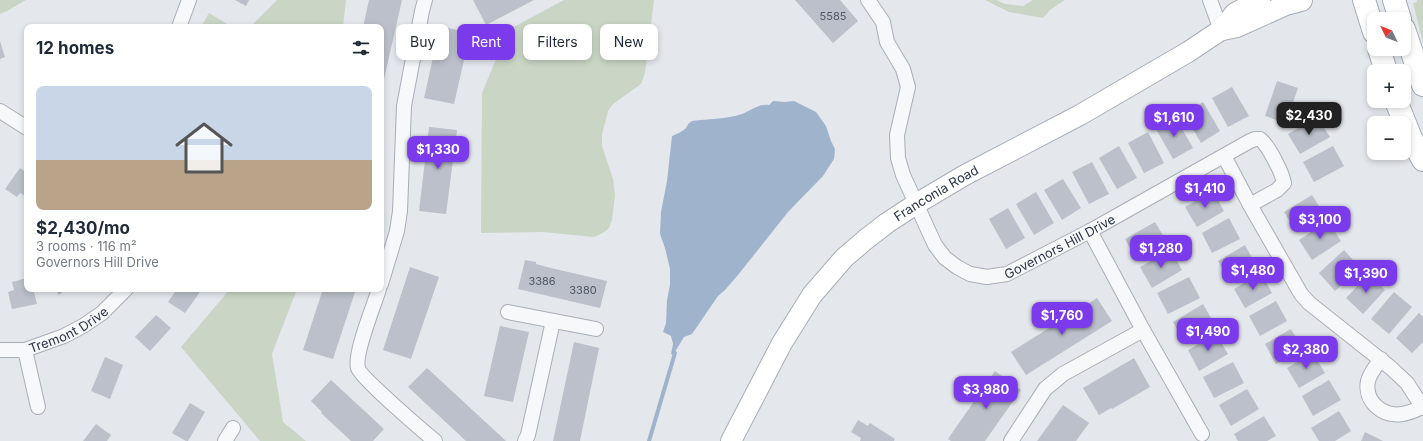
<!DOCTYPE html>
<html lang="en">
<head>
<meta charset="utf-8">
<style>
  :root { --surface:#fff; --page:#f6f6f7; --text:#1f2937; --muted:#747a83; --line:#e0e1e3; --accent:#7c3aed }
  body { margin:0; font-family:Inter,sans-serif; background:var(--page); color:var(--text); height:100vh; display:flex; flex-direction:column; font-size:15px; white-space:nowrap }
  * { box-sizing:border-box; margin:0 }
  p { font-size:13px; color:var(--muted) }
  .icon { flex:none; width:22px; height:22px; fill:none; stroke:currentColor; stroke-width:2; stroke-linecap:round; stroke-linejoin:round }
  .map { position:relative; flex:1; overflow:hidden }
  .panel { position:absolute; left:24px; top:24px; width:360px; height:268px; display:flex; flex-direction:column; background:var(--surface); border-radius:8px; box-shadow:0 2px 6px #0003 }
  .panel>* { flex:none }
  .hud { position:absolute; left:396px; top:24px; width:380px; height:36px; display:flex; gap:8px }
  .needle { width:26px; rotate:313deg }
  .tools { position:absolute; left:1367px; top:12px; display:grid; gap:8px }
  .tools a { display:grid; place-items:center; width:44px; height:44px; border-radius:8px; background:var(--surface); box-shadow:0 2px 6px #0003; font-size:20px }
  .price { position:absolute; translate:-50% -34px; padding:0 9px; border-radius:8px; background:var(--accent); color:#fff; font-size:13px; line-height:26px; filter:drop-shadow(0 1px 2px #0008) }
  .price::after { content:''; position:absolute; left:50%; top:24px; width:12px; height:9px; margin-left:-6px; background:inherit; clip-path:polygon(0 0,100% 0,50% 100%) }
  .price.current { background:#222; color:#fff }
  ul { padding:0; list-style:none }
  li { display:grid; align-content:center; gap:8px; height:212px; padding:0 12px }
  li+li { border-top:1px solid var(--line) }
  li span { display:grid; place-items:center; height:124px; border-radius:8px; color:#555 }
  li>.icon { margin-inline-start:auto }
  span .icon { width:72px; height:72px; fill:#fffc; stroke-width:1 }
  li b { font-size:17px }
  h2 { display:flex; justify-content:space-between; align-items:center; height:48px; padding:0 12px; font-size:17px }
  .pill { padding:0 14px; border-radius:8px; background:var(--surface); box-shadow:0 2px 6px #0003; font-size:14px; line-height:36px }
  .pill.current { background:var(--accent); color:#fff }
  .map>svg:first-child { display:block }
  .green { fill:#c9d6c5 }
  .water { fill:#9fb4cc }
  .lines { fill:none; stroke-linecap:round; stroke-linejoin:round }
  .stream { stroke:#9fb4cc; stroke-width:4 }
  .building { fill:#bbc0ca }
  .minor-casing { stroke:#a9aeb7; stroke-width:16 }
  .secondary-casing { stroke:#a9aeb7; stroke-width:22 }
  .primary-casing { stroke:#a3abb8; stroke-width:24 }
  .minor { stroke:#f7f8fa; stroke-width:14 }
  .secondary { stroke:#fff; stroke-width:20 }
  .primary { stroke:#fff; stroke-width:22 }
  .labels { text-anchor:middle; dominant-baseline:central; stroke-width:3; stroke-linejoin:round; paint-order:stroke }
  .number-label { font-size:11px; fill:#4f5766 }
  .street-label { font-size:13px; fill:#2b3445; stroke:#f4f6f9 }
</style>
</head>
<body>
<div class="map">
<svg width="1423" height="441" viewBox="0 0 1423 441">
  <rect width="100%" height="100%" fill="#e4e7ec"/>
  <path class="green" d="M0,0H26L7,11L0,14Z
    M277,0H346L343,27H250Z
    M564,0H654L645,73L641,84L612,105L608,111L605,123L602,134V146L613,179L615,195L612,220L609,228L603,233L594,237L543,232L481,233L482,93L508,30Z
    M985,0H996L1005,4L1023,6L1033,0H1065L1050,10L1043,18L1009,12Z
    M1417,0H1423V43L1413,3L1417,2Z
    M209,13L232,27H201Z
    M230,289H297L272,354L283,422L306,441H260L181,347Z"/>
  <path class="water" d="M773,101L785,102L794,101L816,112L826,126L831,141L835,149L834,159L823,176L788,212L738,275L725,290L718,296L692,334L684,337L673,355L671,354L673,344L671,336L663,332L666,323L667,300L670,285V269L665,248L660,234L661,212L667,181L672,136C678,133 686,131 688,124L692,121C708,119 726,119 742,114C750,111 760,103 769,105Z"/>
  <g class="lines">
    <path class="stream" d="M649,441L675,353"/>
  </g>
  <path class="building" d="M235,0H249L246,6Z
    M369,0H402L382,88L381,27H363Z
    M473,0H534L486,25Z
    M795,0H840L858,21L833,43Z
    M440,26L466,32L460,59L464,60L454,104L424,98Z
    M0,41L5,57L0,59Z
    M1277,81L1298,88L1286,123L1265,116Z
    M1232,87L1249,116L1228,127L1212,98Z
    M1203,102L1220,131L1201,143L1184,114Z
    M1317,117L1330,137L1300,154L1288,134Z
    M1176,118L1193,148L1173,159L1156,129Z
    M429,127L457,130L446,214L419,211Z
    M1148,132L1164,163L1144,173L1128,143Z
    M1119,146L1137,178L1117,189L1099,158Z
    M1333,146L1344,166L1314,182L1303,162Z
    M1092,162L1109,194L1089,204L1072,172Z
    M20,168L27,173V197L20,193L17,197L5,189Z
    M1063,179L1081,208L1062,220L1044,190Z
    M1213,191L1224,211L1197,227L1185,207Z
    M1036,192L1054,223L1034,235L1016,204Z
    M1312,195L1324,214L1296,231L1284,212Z
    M1008,208L1025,238L1006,249L989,219Z
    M1229,218L1240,239L1212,253L1202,233Z
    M1328,221L1341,241L1312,260L1299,240Z
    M1155,222L1167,242L1136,259L1125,239Z
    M1245,245L1256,265L1230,281L1218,261Z
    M1171,250L1182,270L1152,288L1140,267Z
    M1344,250L1360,268L1335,291L1319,273Z
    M525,260L536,262V264L551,268L607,281L600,308L518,289Z
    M410,267L439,277L411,359L383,350Z
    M1261,273L1272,293L1245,308L1234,289Z
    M1369,274L1385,290L1363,314L1346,298Z
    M1189,277L1200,298L1168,314L1157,293Z
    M27,278V289H33L37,304L12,309L8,292L14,290L12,282Z
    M55,289H67L59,295Z
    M177,289H202L185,313L168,302Z
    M323,289H356L333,359L303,350Z
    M1394,292L1412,307L1389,334L1371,319Z
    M1097,298L1112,321L1026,375L1011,352Z
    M1276,301L1287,321L1260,336L1249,316Z
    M1203,304L1215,325L1185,343L1173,322Z
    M1419,313L1423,317V342L1412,353L1396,338Z
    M156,315L171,328L150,351L135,337Z
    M500,326L529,332L513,402L484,396Z
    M1291,329L1303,349L1276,364L1265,344Z
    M1216,334L1228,354L1199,371L1188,350Z
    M574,342L599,348L580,441H553Z
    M1313,353L1325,373L1299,388L1287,368Z
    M105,357L123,365L110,399L91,391Z
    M1134,358L1150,387L1112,409L1111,408L1099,415L1083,388Z
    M1233,362L1244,383L1214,398L1203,377Z
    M427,368L506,441H466L408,387Z
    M995,371L1021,390L985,441H951L948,439Z
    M331,380L384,429L373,441H351L321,413L322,412L311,401Z
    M1329,380L1341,400L1313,416L1302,396Z
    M1247,389L1259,409L1231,426L1219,405Z
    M190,403L205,412L188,441H186L172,433Z
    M1063,405L1089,423L1076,441H1037Z
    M1339,411L1351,431L1335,441H1319L1311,428Z
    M1264,416L1276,436L1267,441H1238L1234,434Z
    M858,420L868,426L870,423L895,439L894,441H860L861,438L851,432Z
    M96,424L111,435L107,441H83Z
    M1365,432L1383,441H1361Z"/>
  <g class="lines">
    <defs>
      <g id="minor">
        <path id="s1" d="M868,0L883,22L887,42L903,69L908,87L897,135L898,158L903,175L935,245L945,258L957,267L970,274L987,277L1007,274L1090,231L1250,141L1255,139H1260C1268,145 1282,172 1284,183L1277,190L1250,205L1301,294L1309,303L1391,368L1407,383L1423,408"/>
        <path d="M1210,0L1221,30"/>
        <path d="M179,27L189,0"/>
        <path d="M0,111L27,128"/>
        <path d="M1224,156L1250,205"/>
        <path d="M1090,231L1143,330L1202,434"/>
        <path d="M381,284L397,231L400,211L404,106L422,11L425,0"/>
        <path d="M379,289C374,306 354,353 358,368C360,377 423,431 435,441"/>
        <path d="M508,312L596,329"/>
        <path id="s2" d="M0,350H25L64,336L83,326L102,313L126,289"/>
        <path d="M25,350L38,407"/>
        <path d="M1381,359C1376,366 1370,373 1368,381C1364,401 1382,417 1402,414C1409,413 1416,410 1422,407"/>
        <path d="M225,441L233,428"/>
        <path d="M525,441L528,435L553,321"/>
        <path d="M1011,441L1045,389L1063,374L1143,330"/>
      </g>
      <g id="secondary">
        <path d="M1223,30L1237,27L1297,0"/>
        <path id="s3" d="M731,441L782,343L812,295L844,258L865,240L887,223L916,204L965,175L1080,115L1188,52L1221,30L1235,13L1260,0"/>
      </g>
      <path id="primary" d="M1364,0L1374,32
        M1394,0L1400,19
        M1290,3L1301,0
        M1404,29L1423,85
        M1379,49L1386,71
        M1396,101L1411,138L1423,160"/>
    </defs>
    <use href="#minor" class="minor-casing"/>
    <use href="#secondary" class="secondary-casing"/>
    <use href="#primary" class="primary-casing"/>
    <use href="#minor" class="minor"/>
    <use href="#secondary" class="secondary"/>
    <use href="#primary" class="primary"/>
  </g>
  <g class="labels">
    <g class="number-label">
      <text x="833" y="16">5585</text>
      <text x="542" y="281">3386</text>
      <text x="583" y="290">3380</text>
    </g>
    <g class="street-label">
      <text stroke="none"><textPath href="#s3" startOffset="329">Franconia Road</textPath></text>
      <text stroke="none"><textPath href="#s1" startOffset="407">Governors Hill Drive</textPath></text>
      <text stroke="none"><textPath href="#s2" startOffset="73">Tremont Drive</textPath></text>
    </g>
  </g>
</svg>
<div class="tools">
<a><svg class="needle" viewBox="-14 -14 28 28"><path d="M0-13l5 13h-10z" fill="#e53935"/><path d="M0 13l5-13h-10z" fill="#747a83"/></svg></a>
<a>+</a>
<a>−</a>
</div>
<b class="price current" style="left:1309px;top:136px">$2,430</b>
<b class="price" style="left:1174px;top:138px">$1,610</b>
<b class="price" style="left:438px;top:170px">$1,330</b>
<b class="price" style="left:1205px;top:209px">$1,410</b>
<b class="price" style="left:1320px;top:240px">$3,100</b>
<b class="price" style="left:1161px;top:269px">$1,280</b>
<b class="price" style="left:1253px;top:291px">$1,480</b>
<b class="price" style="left:1366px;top:294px">$1,390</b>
<b class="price" style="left:1062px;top:336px">$1,760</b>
<b class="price" style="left:1208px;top:352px">$1,490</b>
<b class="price" style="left:1306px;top:370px">$2,380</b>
<b class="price" style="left:986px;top:410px">$3,980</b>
<div class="hud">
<a class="pill">Buy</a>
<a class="pill current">Rent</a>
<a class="pill">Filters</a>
<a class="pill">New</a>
</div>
<section class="panel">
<h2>12 homes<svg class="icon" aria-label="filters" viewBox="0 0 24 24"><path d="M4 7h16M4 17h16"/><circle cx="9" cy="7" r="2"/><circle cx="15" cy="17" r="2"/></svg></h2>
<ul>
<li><span style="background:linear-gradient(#c9d6e8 60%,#b9a48a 0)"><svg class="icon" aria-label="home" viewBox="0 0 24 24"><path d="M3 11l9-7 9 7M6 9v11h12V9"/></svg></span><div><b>$2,430/mo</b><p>3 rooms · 116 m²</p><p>Governors Hill Drive</p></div></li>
</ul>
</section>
</div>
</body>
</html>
